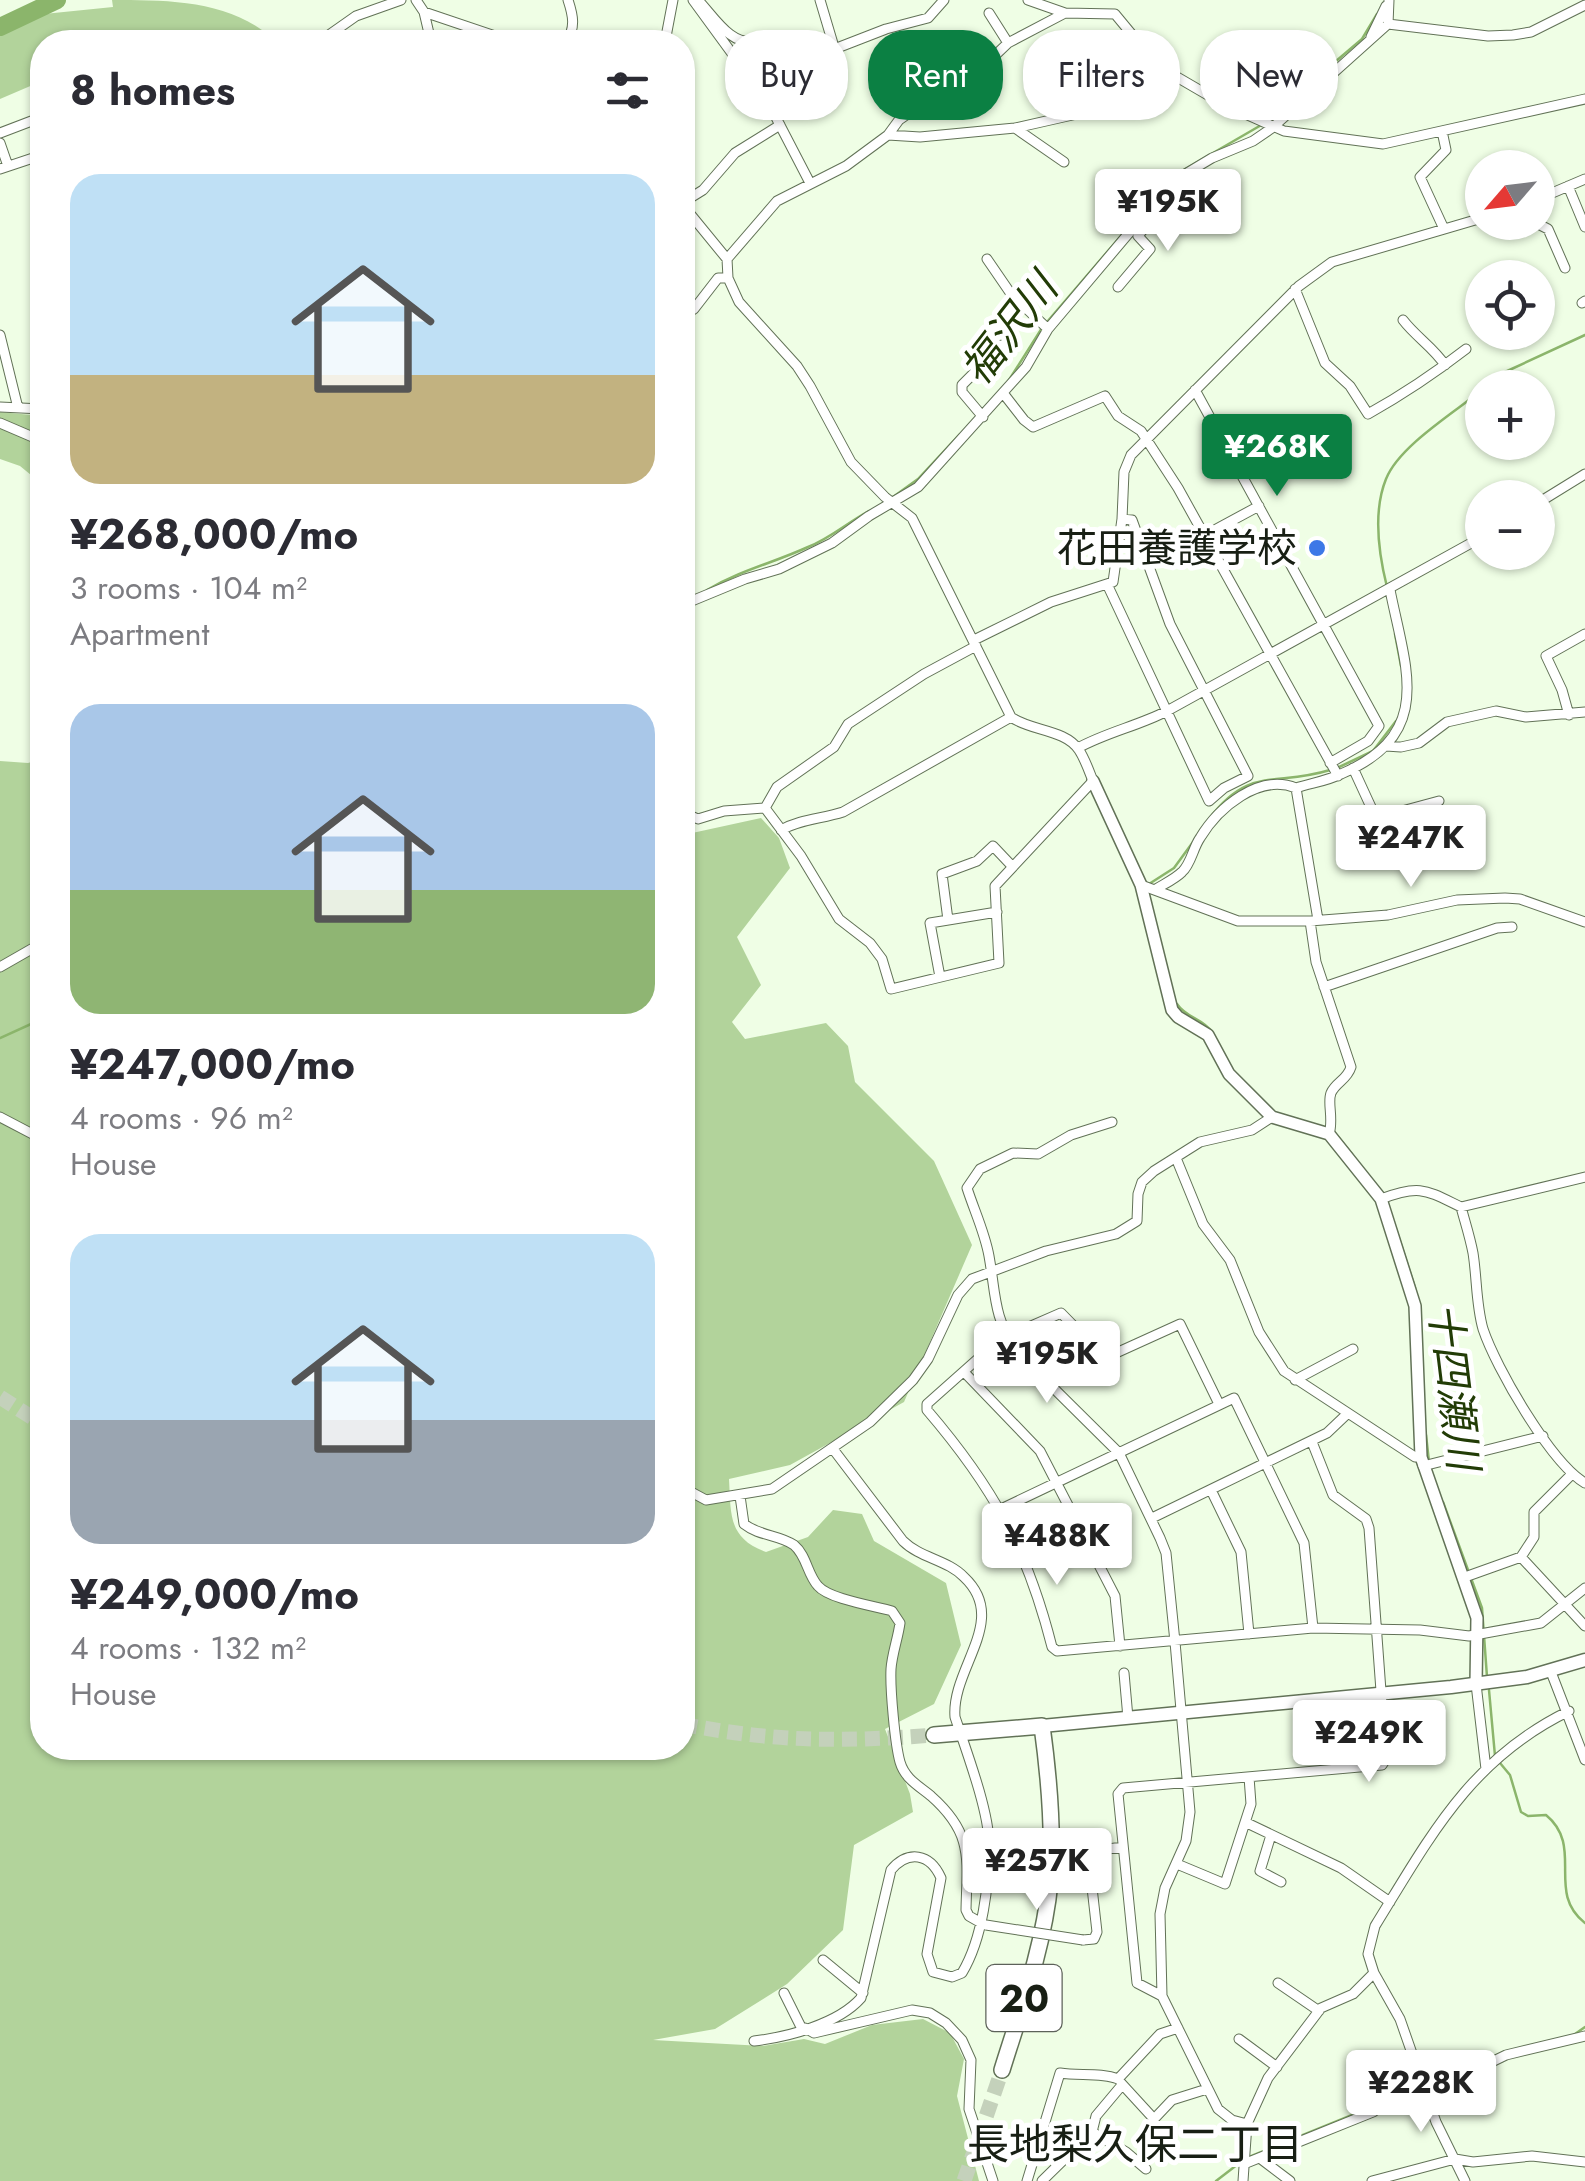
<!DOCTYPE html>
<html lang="en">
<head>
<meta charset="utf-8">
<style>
  :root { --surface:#fff; --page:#f7f7f7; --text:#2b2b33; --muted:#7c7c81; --accent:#0b8043 }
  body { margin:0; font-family:Jost,"Noto Sans JP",sans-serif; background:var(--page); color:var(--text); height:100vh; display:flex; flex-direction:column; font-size:38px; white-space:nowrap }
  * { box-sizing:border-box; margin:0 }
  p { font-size:32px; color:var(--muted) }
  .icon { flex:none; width:55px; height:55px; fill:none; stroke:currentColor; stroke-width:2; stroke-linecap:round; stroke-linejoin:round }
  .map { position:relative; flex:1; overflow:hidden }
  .details { position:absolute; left:30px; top:30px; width:665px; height:1730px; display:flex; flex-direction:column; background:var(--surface); border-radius:40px; box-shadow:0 2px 8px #0004 }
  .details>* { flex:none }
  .top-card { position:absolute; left:725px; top:30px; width:710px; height:90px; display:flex; gap:20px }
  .needle { width:65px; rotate:242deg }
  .buttons { position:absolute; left:1465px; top:150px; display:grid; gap:20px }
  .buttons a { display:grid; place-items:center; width:90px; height:90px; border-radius:50%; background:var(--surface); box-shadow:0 2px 8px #0004; font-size:50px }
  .price { position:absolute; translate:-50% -85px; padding:0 22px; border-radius:10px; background:#fff; color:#222; font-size:32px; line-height:65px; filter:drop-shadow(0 2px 5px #0008) }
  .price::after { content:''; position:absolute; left:50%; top:60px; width:30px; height:22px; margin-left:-15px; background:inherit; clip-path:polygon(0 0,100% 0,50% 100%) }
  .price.active { background:var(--accent); color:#fff }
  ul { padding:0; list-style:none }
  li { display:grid; align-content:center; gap:20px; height:530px; padding:0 40px }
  li span { display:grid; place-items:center; height:310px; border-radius:30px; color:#555 }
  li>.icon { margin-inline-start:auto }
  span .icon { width:180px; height:180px; fill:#fffc; stroke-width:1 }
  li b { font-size:42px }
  h2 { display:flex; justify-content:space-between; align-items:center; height:120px; padding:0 40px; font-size:42px }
  .pill { padding:0 35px; border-radius:40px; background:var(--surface); box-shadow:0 2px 8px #0004; font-size:35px; line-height:90px }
  .pill.active { background:var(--accent); color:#fff }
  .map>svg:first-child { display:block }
  .green { fill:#b2d39b }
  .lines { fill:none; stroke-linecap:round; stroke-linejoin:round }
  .stream { stroke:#8bb56b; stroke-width:2.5 }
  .river { stroke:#8bb56b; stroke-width:18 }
  .highway-tunnel { stroke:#c4d1bb; stroke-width:15; stroke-dasharray:15 8; stroke-linecap:butt }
  .street-casing { stroke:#627257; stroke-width:11 }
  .secondary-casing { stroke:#627257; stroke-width:14 }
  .primary-casing { stroke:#627257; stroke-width:15 }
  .highway-casing { stroke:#627257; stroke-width:18 }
  .street { stroke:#fff; stroke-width:9 }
  .secondary { stroke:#fff; stroke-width:11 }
  .primary { stroke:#fff; stroke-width:12 }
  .highway { stroke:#fff; stroke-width:15 }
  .street-bridge-casing { stroke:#627257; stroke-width:11; stroke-linecap:butt }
  .street-bridge { stroke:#fff; stroke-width:9 }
  .poi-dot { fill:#3d78e7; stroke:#fff; stroke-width:4 }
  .labels { text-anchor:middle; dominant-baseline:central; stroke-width:10; stroke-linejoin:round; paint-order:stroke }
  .shield { fill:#fff; stroke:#5d625a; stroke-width:2.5 }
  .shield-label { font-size:38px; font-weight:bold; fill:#181f14 }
  .poi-label { font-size:40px; fill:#181f14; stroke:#fff; text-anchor:end }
  .water-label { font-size:42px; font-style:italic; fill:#223c06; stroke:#fff }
  .neighbourhood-label { font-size:42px; fill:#181f14; stroke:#fff }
</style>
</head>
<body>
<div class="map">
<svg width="1585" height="2181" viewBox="0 0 1585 2181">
  <rect width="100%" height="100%" fill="#effee5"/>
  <path class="green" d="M112,0C167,0 231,0 273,39L271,42H42V81L0,99V23L44,14L113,7Z
    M0,412L42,416V484L20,466L0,459Z
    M42,759V1748H682L683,835L761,818L779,838L790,868L737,937L761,985L732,1022L745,1039L826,1023L848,1046L855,1082L934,1161L972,1245L904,1402L790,1465L729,1479C731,1515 728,1538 766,1552L808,1537L833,1510L862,1514L874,1541L946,1583L961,1645L934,1704L885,1729L910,1794L913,1812L854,1845L843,1930L787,1984L715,2029L653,2040L763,2046L804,2039L825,2044L872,2025L923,2019L950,2033L964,2059L957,2096L979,2181H0V761L28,763Z"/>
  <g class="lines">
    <path class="stream" d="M1269,118L1362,39L1377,14
      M1175,175L1263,124
      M1047,322L1169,180
      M1009,380L1042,328
      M1485,388L1505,372L1585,335
      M893,497L918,479L960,434
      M1387,587C1379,555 1373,511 1386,479C1399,446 1455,412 1482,390
      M707,590C741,570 773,563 808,547C831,538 848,522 869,511
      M1395,634L1401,666
      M1337,768L1373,751L1396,721
      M1209,819C1250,765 1275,787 1330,770
      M1149,884L1174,868L1193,842
      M1177,1004C1186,1018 1202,1018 1212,1032
      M0,1038L42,1019
      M1335,1133L1352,1154
      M1396,1229L1415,1288
      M1426,1435L1429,1462
      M1443,1502L1482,1608L1487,1677
      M1489,1690L1495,1756
      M1500,1763L1510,1775L1521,1812L1528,1816L1546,1815C1585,1847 1545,1892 1585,1923
      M1575,2034L1585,2027
      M1430,2086L1504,2052
      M1249,2157L1362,2111L1380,2099L1422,2088
      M1216,2181L1242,2161"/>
    <path class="river" d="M0,27L57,0"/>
    <path class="highway-tunnel" d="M0,1397L42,1424
      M682,1724C773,1742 843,1742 934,1735
      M964,2181L1002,2070"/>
    <defs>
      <path id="street" d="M416,0L424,12L431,42
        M693,0L769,104L810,183
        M698,0C715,18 731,47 757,41L798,98
        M820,0L834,47L837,48L886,29L928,18L944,0
        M1028,0L1065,13L1115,14L1158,66L1225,105L1284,131L1383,144L1585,99
        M424,12L513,42
        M989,13L1008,43
        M1388,24L1488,36L1513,35L1531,32L1585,5
        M1371,37L1386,6
        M319,42L356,16L401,0
        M566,42C576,28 573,15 568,0
        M665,42L673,0
        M1015,128L1064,162
        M1442,131L1446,150L1420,177L1444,229
        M0,133L42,117
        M888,135L920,137L1015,128L1099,109L1154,69
        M0,143L8,166
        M0,169L42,155
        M1568,186L1585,227
        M1538,199L1585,179
        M682,203L703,190L735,153L780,125
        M682,204L727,259L728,278L739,302L797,366L810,386L851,462L885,497L912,518L1011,717C1030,731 1065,729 1079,750C1085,759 1089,771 1093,781L995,886L999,963L891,989L882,959L870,943L839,919L801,856L765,808
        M1534,222L1548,229L1565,268
        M727,259L777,201L846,166L888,135L899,120L912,111L963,86L1008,43L1065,13
        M987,259L1011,294L1048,329
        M1118,287L1150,249L1138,236L1154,216L1152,204
        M1295,289L1325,363L1350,386L1368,414C1402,395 1435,373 1466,349
        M1582,303L1585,301
        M682,317L694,309L718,278H728
        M1403,320C1416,337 1433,347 1445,365
        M0,335L18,408
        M1195,390L1379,726L1368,741L1330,763
        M1003,393L1024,420L1033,427L1105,396L1118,416L1141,431L1178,488L1338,776
        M0,407L42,409
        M983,417L962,392V385L1002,345
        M0,423L42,441
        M1538,503L1585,474
        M1148,566L1259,506
        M1107,584L1209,801L1224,788L1248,776L1170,624L1132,520L1122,519
        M682,605L745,579L779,569L832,543L869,516L918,487L1026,367L1048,329L1172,182L1212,158L1253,141L1272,128L1388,24L1389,0
        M974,640L1051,602L1113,582L1122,519L1124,472L1131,455L1299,286L1332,262L1482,218
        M1569,715L1562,690L1546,656L1585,634
        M1386,746L1401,747L1419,743L1447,722L1496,711L1526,717L1585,712
        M1078,748C1107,732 1138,726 1167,711L1482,537
        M1353,768L1376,818L1439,801
        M765,808L777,787L834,747L848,724L924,674L976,646
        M682,812L698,819L724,811L765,808
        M781,830C801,819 821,819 843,812L1011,717
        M1141,885L1238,921H1310L1388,915L1457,900L1505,898L1520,899L1585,922
        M1156,889C1164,884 1175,879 1182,872C1191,864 1193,848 1200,838C1218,808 1259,773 1296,788
        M948,920L942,874L977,861L993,846L1011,865
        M1318,920L1296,788C1311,783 1327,781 1341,774C1435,734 1406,670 1390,590
        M1310,921L1316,962L1351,1067C1347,1080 1336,1082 1331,1093C1327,1103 1334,1119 1329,1134
        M0,967L42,943
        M940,977L930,923L997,912
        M1324,987L1497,928L1512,927
        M0,1117L42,1139
        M1112,1122L1071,1135L1038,1154L1013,1153L980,1169L967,1188C974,1210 985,1233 989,1256C996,1295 993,1317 1017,1352L1119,1453L1160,1538L1166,1553L1175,1642L1190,1812L1186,1841L1165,1888L1160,1914L1162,1996L1218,2109L1232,2120L1247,2124
        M1176,1158L1203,1224L1230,1260L1259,1332L1284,1371L1415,1457H1421
        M1381,1199C1420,1184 1426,1190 1461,1207L1585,1177
        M1461,1207C1465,1222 1470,1237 1473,1253C1477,1278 1476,1305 1483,1329C1496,1368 1551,1463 1585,1483
        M964,1372L1040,1451L1115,1596L1120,1646
        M1295,1380L1353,1349
        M1219,1404L1180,1324L1105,1358L1061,1313L999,1340L927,1404V1410C993,1487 1027,1548 1052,1647L1057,1651L1313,1628L1420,1630L1469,1636L1541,1623L1585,1588
        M1423,1466L1543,1436
        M1211,1490L1241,1552L1249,1634
        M693,1493L706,1500L772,1489L870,1422L913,1380L928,1359L958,1295L972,1279L1046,1251L1116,1234L1137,1221L1138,1194L1142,1182L1154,1171L1200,1142L1252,1130L1272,1117
        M740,1496L744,1524C759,1536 780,1535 794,1545C807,1556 807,1574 818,1586C829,1599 874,1606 892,1611L900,1623C898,1638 892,1654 891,1669C890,1689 895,1744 900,1762C905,1779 919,1786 931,1796C974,1834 967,1859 966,1910L969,1916L983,1924
        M1001,1509L1234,1398L1304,1543L1313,1628
        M1152,1518L1327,1433L1347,1414
        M1521,1557L1585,1626
        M1465,1577L1521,1557L1534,1537V1512L1571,1475
        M1551,1672L1585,1760
        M1124,1673L1128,1718
        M1476,1684L1486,1769
        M1247,1823L1341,1868L1390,1902
        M1271,1835L1260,1871L1281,1882
        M1177,1864L1225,1884L1251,1804L1249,1777
        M1083,1940L1094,1939L1097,1932L1089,1861L1100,1850L1123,1847
        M823,1960L863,1993
        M1278,1983L1319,2011
        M784,1993L802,2029
        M1162,1996L1137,1983L1118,1794L1123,1788L1382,1765L1386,1759L1369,1528L1366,1519L1333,1495L1312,1442
        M805,2028L814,2033L912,2010L930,2013L946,2023L962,2040L971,2060L969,2109L993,2181
        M1239,2039L1277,2067
        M754,2041C788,2037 838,2024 861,1998L891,1870C908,1850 930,1853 941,1878L927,1954L933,1972L952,1977L962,1973C983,1938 989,1885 989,1844C989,1811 966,1750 955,1717C951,1668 1010,1620 964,1577C948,1560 920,1558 903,1541L833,1449
        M1121,2083L1154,2119L1172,2100L1207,2089
        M1092,2132L1126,2152L1146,2169
        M1261,2159L1290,2181
        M1244,2164L1373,2112L1388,2101L1426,2094L1506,2055L1585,2036
        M1027,2181L1060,2073C1079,2076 1101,2072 1118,2079L1160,2034L1178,2028
        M1042,2181L1092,2132L1096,2116L1122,2085
        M1243,2181L1247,2124L1268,2078L1321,2008L1353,1994L1374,1973
        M1372,2181L1455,2159L1473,2162L1532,2156L1585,2162
        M1465,2181L1436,2122L1400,2019L1374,1973L1368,1954L1375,1926C1430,1837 1470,1759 1569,1711"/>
      <path id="secondary" d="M1093,781L1141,885L1172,1010L1178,1017L1208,1035L1229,1074L1272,1117L1329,1134L1381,1199L1415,1306L1421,1457L1477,1618L1476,1684"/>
      <path id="primary" d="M1042,1726L1451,1687L1527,1677L1585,1660"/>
      <path id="highway" d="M934,1735L1042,1726C1049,1777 1054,1830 1050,1882C1044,1946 1021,2009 1002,2070"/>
    </defs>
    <use href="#street" class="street-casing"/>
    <use href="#secondary" class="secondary-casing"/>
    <use href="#primary" class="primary-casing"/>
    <use href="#highway" class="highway-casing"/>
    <use href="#street" class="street"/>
    <use href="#secondary" class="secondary"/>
    <use href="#primary" class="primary"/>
    <use href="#highway" class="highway"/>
    <defs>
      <path id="street-bridge" d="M986,1925L1083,1940"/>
    </defs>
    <use href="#street-bridge" class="street-bridge-casing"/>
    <use href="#street-bridge" class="street-bridge"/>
  </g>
  <circle class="poi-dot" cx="1317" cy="548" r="10"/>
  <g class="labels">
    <rect class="shield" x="986.5" y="1965" width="75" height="66" rx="8"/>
    <g class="shield-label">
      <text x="1024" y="1998">20</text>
    </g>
    <g class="poi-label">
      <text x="1297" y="548">花田養護学校</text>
    </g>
    <g class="water-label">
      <text transform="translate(1009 329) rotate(-52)">福沢川</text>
      <text transform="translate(1454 1386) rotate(83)">十四瀬川</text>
    </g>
    <g class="neighbourhood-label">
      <text x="1135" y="2144">長地梨久保二丁目</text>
    </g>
  </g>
</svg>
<div class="buttons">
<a><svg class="needle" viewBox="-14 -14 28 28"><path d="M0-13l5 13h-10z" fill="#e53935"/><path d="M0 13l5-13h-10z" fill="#7c7c81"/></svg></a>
<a><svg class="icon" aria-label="locate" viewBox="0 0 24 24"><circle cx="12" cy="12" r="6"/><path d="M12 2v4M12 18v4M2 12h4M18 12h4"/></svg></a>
<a>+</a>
<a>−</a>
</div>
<b class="price" style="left:1168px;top:254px">¥195K</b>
<b class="price active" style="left:1277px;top:499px">¥268K</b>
<b class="price" style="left:1411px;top:890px">¥247K</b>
<b class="price" style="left:1047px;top:1406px">¥195K</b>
<b class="price" style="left:1057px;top:1588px">¥488K</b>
<b class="price" style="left:1369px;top:1785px">¥249K</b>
<b class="price" style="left:1037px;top:1913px">¥257K</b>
<b class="price" style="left:1421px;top:2135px">¥228K</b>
<div class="top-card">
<a class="pill">Buy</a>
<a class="pill active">Rent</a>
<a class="pill">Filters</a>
<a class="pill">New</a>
</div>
<section class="details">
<h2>8 homes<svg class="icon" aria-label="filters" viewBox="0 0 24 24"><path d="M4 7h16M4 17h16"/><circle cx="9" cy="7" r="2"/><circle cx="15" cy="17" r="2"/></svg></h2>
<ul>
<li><span style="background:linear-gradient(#bfe0f5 65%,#c2b280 0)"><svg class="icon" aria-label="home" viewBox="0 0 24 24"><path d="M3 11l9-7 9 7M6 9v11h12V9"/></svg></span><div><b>¥268,000/mo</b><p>3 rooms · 104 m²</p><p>Apartment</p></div></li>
<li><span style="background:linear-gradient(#a9c7e8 60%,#8fb573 0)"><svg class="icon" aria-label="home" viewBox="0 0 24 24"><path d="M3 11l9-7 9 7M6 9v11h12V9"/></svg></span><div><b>¥247,000/mo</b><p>4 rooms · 96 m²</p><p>House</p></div></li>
<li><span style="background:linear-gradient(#bfe0f5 60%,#9aa5b1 0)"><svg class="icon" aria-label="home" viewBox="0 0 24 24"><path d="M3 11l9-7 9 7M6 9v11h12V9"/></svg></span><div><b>¥249,000/mo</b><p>4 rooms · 132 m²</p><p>House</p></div></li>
</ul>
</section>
</div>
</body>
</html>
